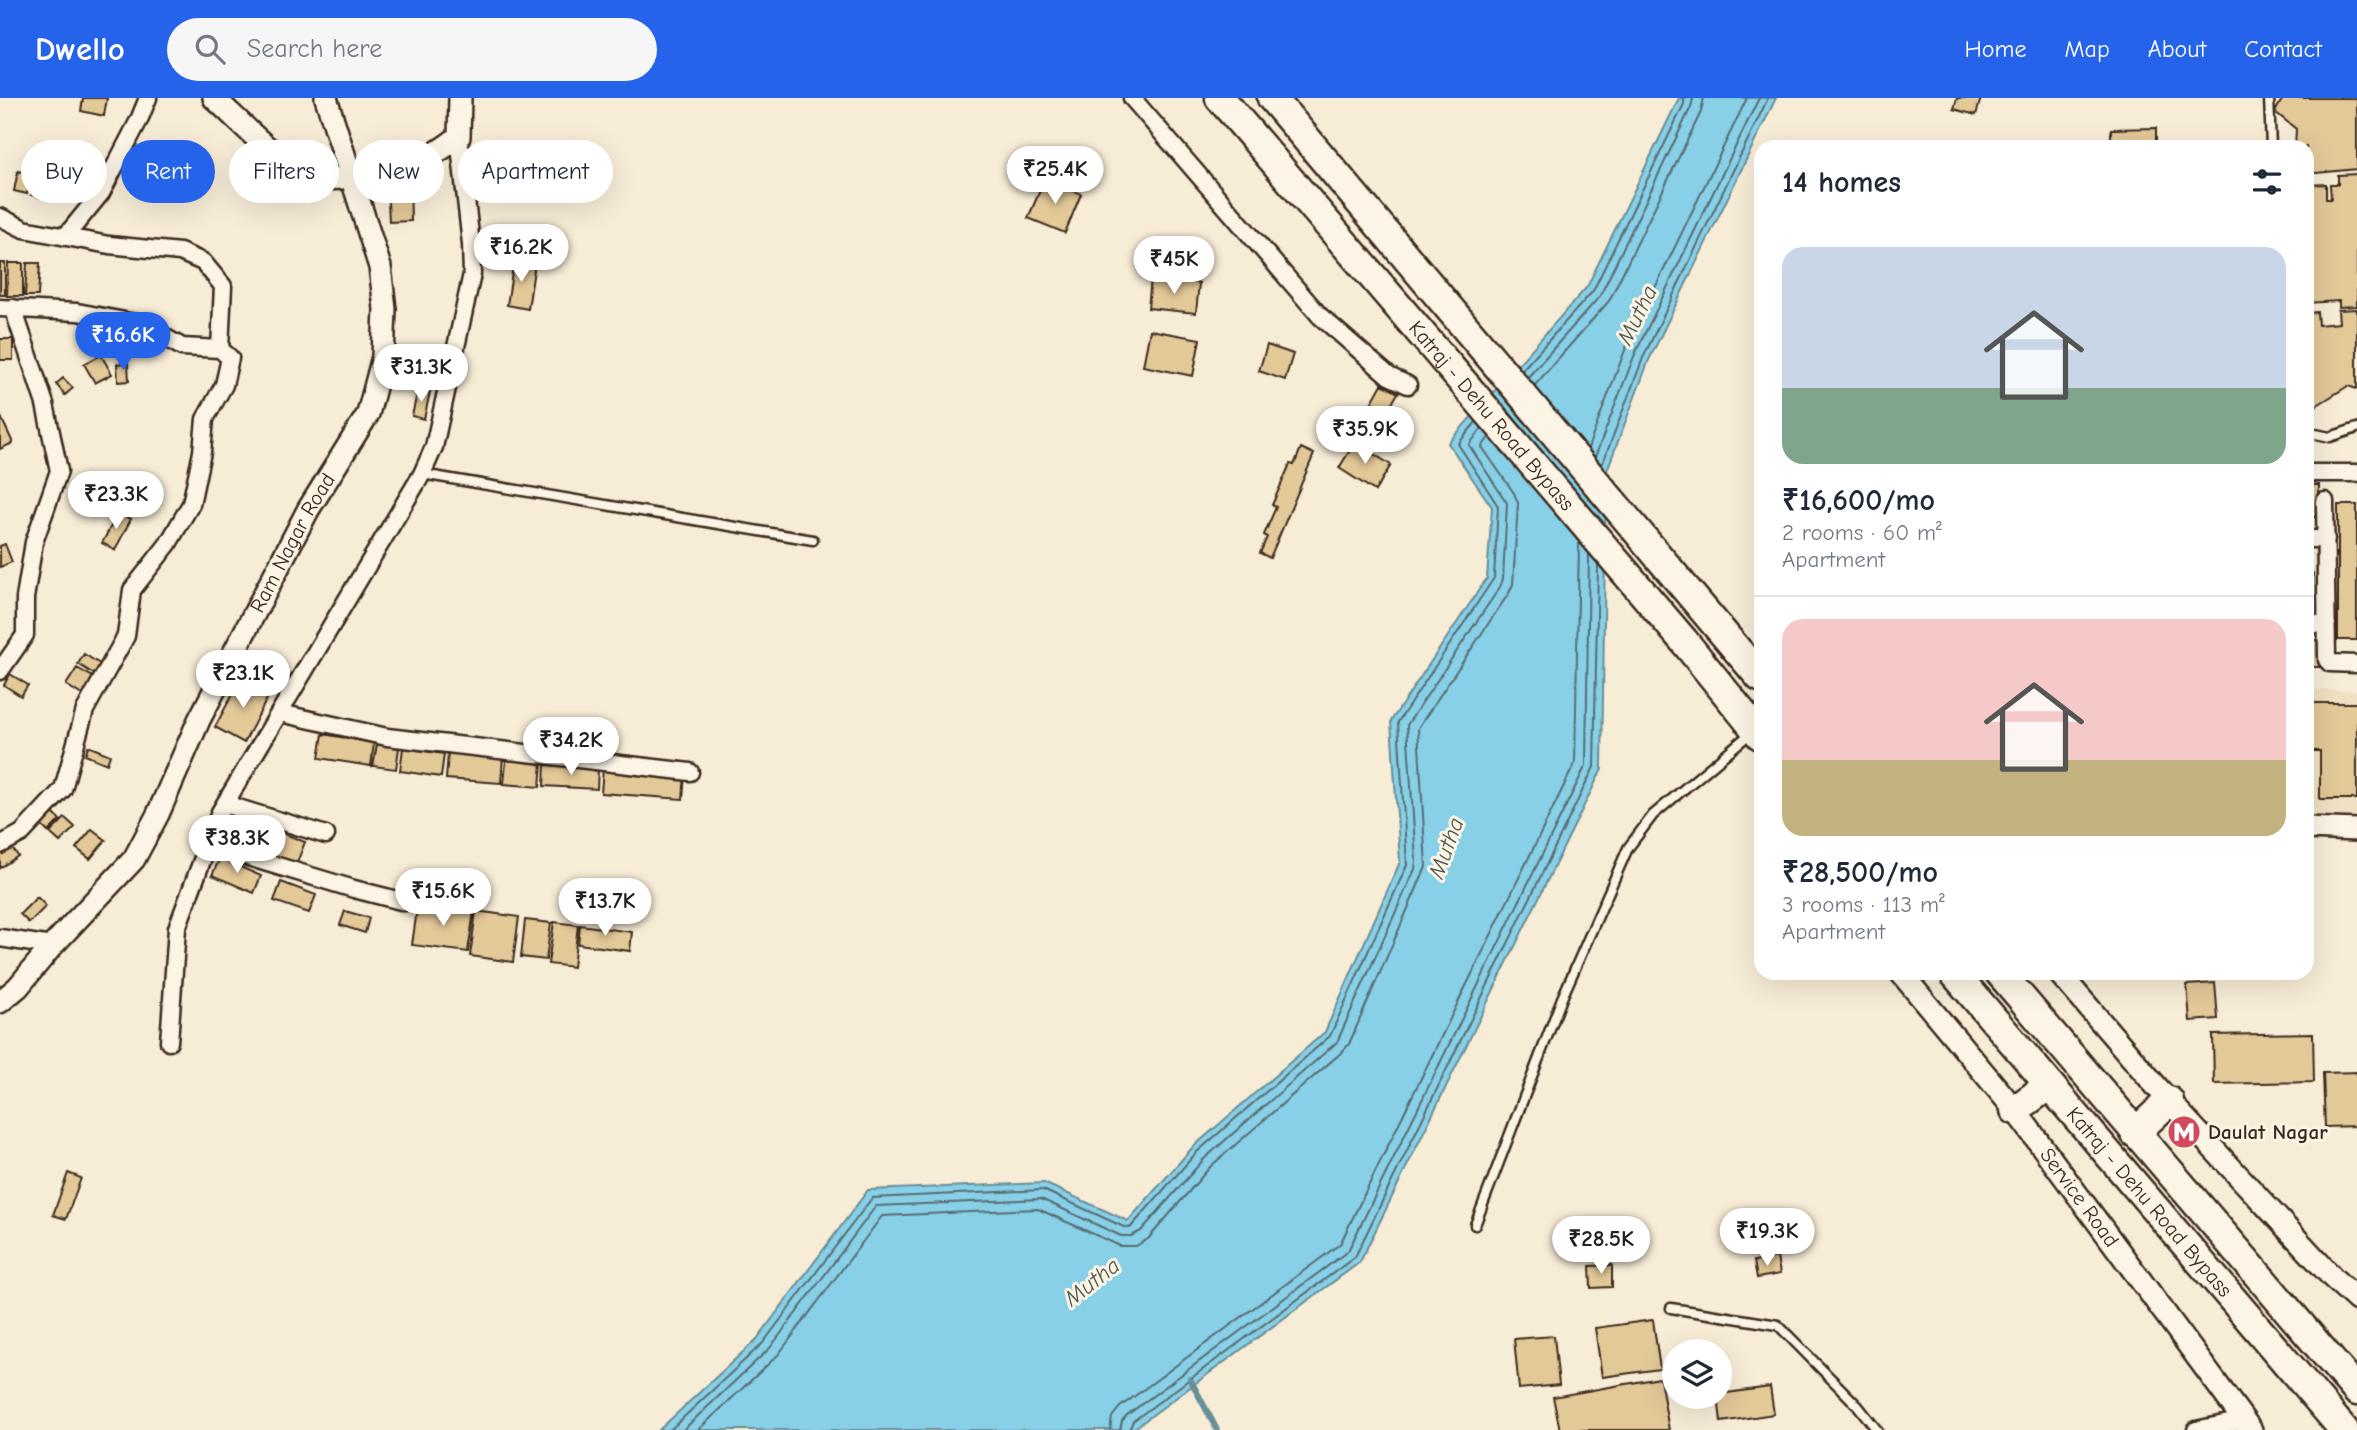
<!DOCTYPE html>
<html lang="en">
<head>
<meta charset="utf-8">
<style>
  :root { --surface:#fff; --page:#f6f6f7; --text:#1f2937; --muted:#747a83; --line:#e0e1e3; --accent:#2563eb }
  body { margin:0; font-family:"Comic Neue",sans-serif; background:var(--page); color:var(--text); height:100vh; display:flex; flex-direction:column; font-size:26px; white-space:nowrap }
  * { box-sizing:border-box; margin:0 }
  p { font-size:23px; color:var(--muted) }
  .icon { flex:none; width:38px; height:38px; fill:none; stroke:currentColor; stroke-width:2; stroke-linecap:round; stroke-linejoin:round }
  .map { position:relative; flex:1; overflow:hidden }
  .drawer { position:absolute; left:1754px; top:42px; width:560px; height:840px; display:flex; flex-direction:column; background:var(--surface); border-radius:21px; box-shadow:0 7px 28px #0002 }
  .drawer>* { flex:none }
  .guide { position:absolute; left:21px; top:42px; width:665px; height:63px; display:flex; gap:14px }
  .controls { position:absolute; left:1662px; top:1241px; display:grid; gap:14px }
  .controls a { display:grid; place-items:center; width:70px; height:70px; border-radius:50%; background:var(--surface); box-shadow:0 7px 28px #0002; font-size:35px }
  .price { position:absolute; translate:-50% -60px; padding:0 16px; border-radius:24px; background:#fff; color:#222; font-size:23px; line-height:46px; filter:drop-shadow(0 2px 4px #0008) }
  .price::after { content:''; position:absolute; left:50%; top:42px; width:21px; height:16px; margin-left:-10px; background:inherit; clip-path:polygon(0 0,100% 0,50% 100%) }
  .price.selected { background:var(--accent); color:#fff }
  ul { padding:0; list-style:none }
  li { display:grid; align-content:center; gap:14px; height:371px; padding:0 28px }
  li+li { border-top:2px solid var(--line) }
  li span { display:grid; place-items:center; height:217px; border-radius:21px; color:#555 }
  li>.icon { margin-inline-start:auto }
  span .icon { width:126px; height:126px; fill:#fffc; stroke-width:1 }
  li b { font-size:30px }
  h2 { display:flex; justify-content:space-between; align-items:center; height:84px; padding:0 28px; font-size:30px }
  .pill { padding:0 24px; border-radius:32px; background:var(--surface); box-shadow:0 7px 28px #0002; font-size:24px; line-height:63px }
  .pill.selected { background:var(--accent); color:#fff }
  header { display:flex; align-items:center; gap:42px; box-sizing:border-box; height:98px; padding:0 35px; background:var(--accent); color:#fff }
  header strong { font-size:33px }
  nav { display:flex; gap:38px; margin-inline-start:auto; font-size:24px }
  .search { width:490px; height:63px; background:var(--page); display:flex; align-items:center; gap:18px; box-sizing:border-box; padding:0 24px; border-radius:38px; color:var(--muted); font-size:26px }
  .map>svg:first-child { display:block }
  .built { fill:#f1e1c3 }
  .water { fill:#87d0e8; stroke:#698e97; stroke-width:2 }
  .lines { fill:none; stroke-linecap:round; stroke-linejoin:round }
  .shore { stroke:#596c6f; stroke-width:2 }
  .stream { stroke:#698e97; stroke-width:6 }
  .building { fill:#e3c898; stroke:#3b2a1e; stroke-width:2 }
  .lane-casing { stroke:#3b2a1e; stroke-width:13 }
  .street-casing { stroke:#3b2a1e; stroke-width:21 }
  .secondary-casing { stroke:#3b2a1e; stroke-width:26 }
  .highway-casing { stroke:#3b2a1e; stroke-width:33 }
  .lane { stroke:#fcf5e5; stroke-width:8 }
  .street { stroke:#fcf5e5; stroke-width:16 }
  .secondary { stroke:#fcf5e5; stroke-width:21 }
  .highway { stroke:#fcf5e5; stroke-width:28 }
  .labels { text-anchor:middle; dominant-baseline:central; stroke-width:6; stroke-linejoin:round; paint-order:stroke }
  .street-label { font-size:21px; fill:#3b2a1e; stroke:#fcf5e5 }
  .poi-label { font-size:21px; font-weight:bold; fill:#3b2a1e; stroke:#fcf5e5; text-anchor:start }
  .water-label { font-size:23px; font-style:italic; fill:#4e5450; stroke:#fcf5e5 }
</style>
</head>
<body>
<header>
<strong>Dwello</strong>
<div class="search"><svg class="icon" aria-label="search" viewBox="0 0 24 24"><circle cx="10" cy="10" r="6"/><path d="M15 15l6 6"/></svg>Search here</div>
<nav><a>Home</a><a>Map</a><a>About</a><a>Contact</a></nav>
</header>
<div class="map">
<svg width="2357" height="1332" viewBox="0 0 2357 1332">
  <rect width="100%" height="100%" fill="#f7ecd6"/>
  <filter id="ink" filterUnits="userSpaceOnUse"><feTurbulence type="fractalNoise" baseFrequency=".0143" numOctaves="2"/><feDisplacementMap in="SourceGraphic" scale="14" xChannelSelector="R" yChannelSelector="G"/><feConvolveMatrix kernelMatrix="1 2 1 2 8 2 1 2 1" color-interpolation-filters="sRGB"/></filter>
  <g filter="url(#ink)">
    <path class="built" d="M2307,592L2357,593V727L2307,725Z"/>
    <path class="water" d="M1679,0H1776L1649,262L1606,375L1602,671L1360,1164L1132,1332H659L757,1241L868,1092L1044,1085L1128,1123L1192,1050L1325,934L1400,764L1391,623L1487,480L1492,409L1448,345L1587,189Z"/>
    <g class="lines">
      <path class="shore" d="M1522,272L1593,193L1684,6V0
        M1528,279L1600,198L1691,9L1693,0
        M1535,287L1609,203L1701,14L1704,0
        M1588,350L1625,252L1747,0
        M1595,359L1635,256L1759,0
        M1602,367L1643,260L1768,0
        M670,1332L763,1245L872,1100L1043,1092L1124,1129L1130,1130L1197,1054L1330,938L1407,767L1398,624L1494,480L1498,408L1458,346L1476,324
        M683,1332L770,1250L876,1108L1041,1101L1121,1138H1131L1141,1133L1204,1061L1337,944L1415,771L1416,763L1407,627L1500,489L1503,481L1507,405L1469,347L1482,330
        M698,1332L778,1257L882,1118L1038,1111L1120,1148H1136L1148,1141L1211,1068L1342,954L1349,946L1426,769L1418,630L1509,495L1513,486L1518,405L1514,395L1482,349L1489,339
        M1110,1332L1112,1319L1120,1309L1340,1146L1575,665L1579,444
        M1120,1332L1122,1323L1127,1317L1348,1153L1586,667L1589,456
        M1129,1332L1133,1323L1355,1159L1594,669L1598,466"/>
      <path class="stream" d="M1190,1281L1217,1332"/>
    </g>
    <path class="building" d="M83,0H107L104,18L81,13Z
      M1957,0H1981L1976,17L1954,11Z
      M2283,0H2357V71L2306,76V49H2295L2296,31L2275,14Z
      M2156,30V49H2111V31Z
      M18,73L32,76L27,96L14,93Z
      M2357,76V208L2339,209V203L2306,205V151L2312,150L2311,131H2306V87L2326,86V101H2331L2330,86H2338V77Z
      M36,77L50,80L45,100L31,97Z
      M410,81L411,123L389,124L387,82Z
      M1045,81L1081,96L1065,135L1028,120Z
      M514,162L535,165L528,211L507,207Z
      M0,165H5V197H0Z
      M8,165H23V198H7Z
      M27,165H40L38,198H25Z
      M1151,180L1199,185L1196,215L1148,210Z
      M2357,211V291L2348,288L2306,314V215L2317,214L2318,227L2339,225L2338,212Z
      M1150,232L1200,241L1193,278L1143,268Z
      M0,241H13V262H0Z
      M1267,247L1293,256L1285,282L1259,273Z
      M101,257L112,276L95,285L84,266Z
      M128,265L129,283L118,284L117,266Z
      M63,280L73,290L65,297L56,286Z
      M1382,286L1398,295L1367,349L1352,340Z
      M418,291L430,294L424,321L412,318Z
      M0,317L13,345L0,351Z
      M1355,344L1391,367L1375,393L1339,370Z
      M1301,350L1314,356L1270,460L1260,455L1267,439L1264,437L1276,409L1272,407L1290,366L1294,367Z
      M2306,387H2319V419H2306Z
      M2338,407H2357V542H2338Z
      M118,415L131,421L115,452L102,445Z
      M5,446L12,464L0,469V448Z
      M2306,475H2313L2314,516H2306Z
      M2306,542H2322V569H2306Z
      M84,556L103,568L97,578L78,566Z
      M77,570L98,582L87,600L66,587Z
      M10,576L28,587L21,598L4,587Z
      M241,580L270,595L244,645L215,629Z
      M2306,605H2357V701H2320V653H2306Z
      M323,636L374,645L371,668L319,660Z
      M377,646L399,650L396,671L373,668Z
      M88,648L110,657L107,666L85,657Z
      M403,650L444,656L441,679L400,673Z
      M448,655L503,659L501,685L446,681Z
      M506,662L542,664L540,689L504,686Z
      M545,667L598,670L597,691L544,688Z
      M603,670L685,676L683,701L601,695Z
      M51,713L60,722L48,734L39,725Z
      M65,720L75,729L60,744L50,735Z
      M250,722L305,744L296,767L241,746Z
      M92,731L106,742L90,761L76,750Z
      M9,746L18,758L0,770V752Z
      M220,760L261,778L254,795L212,777Z
      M281,784L316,797L309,815L274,803Z
      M37,799L46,808L29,825L20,816Z
      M418,805L474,813L468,854L412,847Z
      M345,813L369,820L365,835L340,827Z
      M476,813L519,819L513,864L470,858Z
      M525,822L551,825L546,862L521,859Z
      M554,824L578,827L573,869L548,866Z
      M580,827L632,834L630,853L578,846Z
      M2215,885L2218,921L2190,923L2187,887Z
      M2313,935L2314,984L2214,986L2213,937Z
      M2357,974V1028L2325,1029L2323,975Z
      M68,1075L81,1080L66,1121L53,1117Z
      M1777,1159L1780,1176L1757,1180L1754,1163Z
      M1612,1167V1189L1591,1190L1590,1168Z
      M1653,1222L1660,1271L1602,1279L1595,1230Z
      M1554,1238L1559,1287L1519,1291L1514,1241Z
      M1660,1280L1669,1332H1560L1553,1299Z
      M1770,1289L1774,1316L1721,1324L1718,1298L1720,1296Z"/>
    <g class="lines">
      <defs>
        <path id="lane" d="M2269,0L2271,49
          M2306,334L2330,339L2357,330
          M422,376L813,442
          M1475,1127L1562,900L1628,750L1653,717L1752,634
          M1671,1210L1778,1227L1858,1308L1877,1332"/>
        <path id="street" d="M1132,0L1320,218L1389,278L1408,287
          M0,119L24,131L109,147L180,154L203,164L223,188L220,251L182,249L141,226L77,214L0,210
          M65,139L101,95L139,22L148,0
          M2306,375H2357
          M2325,403L2327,562L2330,565L2357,566
          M2306,441H2326
          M2306,526H2327
          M0,573L25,537V500L34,444L59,373L45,306L13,210
          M280,615L387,639L690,674
          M225,706L326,737
          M0,747L22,735L63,691L85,612L126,538L132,492L168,446L191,406L202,354L205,321L224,287L230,260L220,251
          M208,747L354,791L405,804
          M0,840L52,848
          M169,944L177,830L220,714L422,376L434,349L472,176L471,146L459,39
          M2196,1332L2243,1322"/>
        <g id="secondary">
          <path d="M214,0C242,25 276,64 311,78C335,87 398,71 422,62C435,57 447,47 459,39L460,0"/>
          <path d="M2306,730L2357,732"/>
          <path id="s1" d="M1901,875L2015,1012L2251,1332"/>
          <path d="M2059,875L2169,1003L2333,1180L2357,1202"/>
          <path id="s2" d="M0,904L18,889L52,848L134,761L158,716L199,622L308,412L368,316L383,259L385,211L380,169L326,0"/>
        </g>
        <g id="highway">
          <path id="s3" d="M1220,0L1684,543L1760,637"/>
          <path d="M1272,0L1760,579"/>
          <path id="s4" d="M1954,875L2344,1332"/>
          <path d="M2000,875L2357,1293"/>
          <path d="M2015,1012L2049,987"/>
          <path d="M2135,1035L2169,1003"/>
        </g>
      </defs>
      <use href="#lane" class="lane-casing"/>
      <use href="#street" class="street-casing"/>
      <use href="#secondary" class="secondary-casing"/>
      <use href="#highway" class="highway-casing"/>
      <use href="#lane" class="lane"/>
      <use href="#street" class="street"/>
      <use href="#secondary" class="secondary"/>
      <use href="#highway" class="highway"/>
    </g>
  </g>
  <defs>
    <symbol id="metro-disc" viewBox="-11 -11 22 22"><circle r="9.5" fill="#d1495b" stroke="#fcf5e5"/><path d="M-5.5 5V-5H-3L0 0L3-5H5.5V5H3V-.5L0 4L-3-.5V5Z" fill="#fff"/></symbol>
  </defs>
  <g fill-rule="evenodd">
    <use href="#metro-disc" x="2165" y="1015" width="38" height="38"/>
  </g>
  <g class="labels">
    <g class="street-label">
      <text stroke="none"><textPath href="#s3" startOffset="418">Katraj - Dehu Road Bypass</textPath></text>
      <text stroke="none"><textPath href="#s2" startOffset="550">Ram Nagar Road</textPath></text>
      <text stroke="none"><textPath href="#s1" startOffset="287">Service Road</textPath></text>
      <text stroke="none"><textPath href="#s4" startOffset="301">Katraj - Dehu Road Bypass</textPath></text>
    </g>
    <g class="poi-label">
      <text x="2208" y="1034">Daulat Nagar</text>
    </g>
    <g class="water-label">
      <text transform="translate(1637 217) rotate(-64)">Mutha</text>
      <text transform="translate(1446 750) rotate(-70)">Mutha</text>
      <text transform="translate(1092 1184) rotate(-38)">Mutha</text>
    </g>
  </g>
</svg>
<div class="controls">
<a><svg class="icon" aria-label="layers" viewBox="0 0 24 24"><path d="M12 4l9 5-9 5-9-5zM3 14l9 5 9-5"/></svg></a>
</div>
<b class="price" style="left:1055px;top:108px">₹25.4K</b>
<b class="price" style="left:521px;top:186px">₹16.2K</b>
<b class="price" style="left:1174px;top:198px">₹45K</b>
<b class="price selected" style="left:123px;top:274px">₹16.6K</b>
<b class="price" style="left:421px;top:306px">₹31.3K</b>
<b class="price" style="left:1365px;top:368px">₹35.9K</b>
<b class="price" style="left:116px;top:433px">₹23.3K</b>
<b class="price" style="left:243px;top:612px">₹23.1K</b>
<b class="price" style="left:571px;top:679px">₹34.2K</b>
<b class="price" style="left:237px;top:777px">₹38.3K</b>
<b class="price" style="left:443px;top:830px">₹15.6K</b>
<b class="price" style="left:605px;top:840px">₹13.7K</b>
<b class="price" style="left:1767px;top:1170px">₹19.3K</b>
<b class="price" style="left:1601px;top:1178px">₹28.5K</b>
<div class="guide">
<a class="pill">Buy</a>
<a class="pill selected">Rent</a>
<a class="pill">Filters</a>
<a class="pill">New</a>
<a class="pill">Apartment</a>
</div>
<section class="drawer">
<h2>14 homes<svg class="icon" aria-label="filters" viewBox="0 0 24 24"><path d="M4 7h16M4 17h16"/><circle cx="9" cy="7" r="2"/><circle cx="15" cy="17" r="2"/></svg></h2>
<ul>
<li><span style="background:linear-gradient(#c9d6e8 65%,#7fa58c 0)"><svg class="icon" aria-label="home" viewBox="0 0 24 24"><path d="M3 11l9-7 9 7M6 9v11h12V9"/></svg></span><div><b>₹16,600/mo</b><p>2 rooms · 60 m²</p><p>Apartment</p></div></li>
<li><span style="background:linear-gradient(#f6c9c9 65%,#c2b280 0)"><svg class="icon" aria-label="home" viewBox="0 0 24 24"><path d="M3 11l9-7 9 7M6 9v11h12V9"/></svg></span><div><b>₹28,500/mo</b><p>3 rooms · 113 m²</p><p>Apartment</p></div></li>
</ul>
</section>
</div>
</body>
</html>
